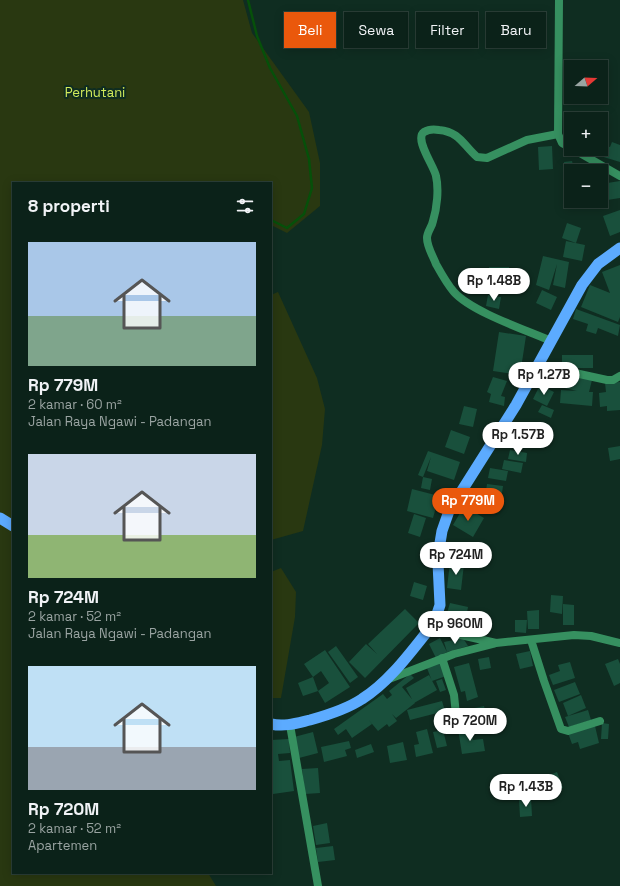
<!DOCTYPE html>
<html lang="id">
<head>
<meta charset="utf-8">
<style>
  :root { --surface:#0b2219; --page:#142a22; --text:#f1f3f6; --muted:#9aa4a2; --line:#2b3f38; --accent:#ea580c }
  body { margin:0; font-family:"Space Grotesk",sans-serif; background:var(--page); color:var(--text); height:100vh; display:flex; flex-direction:column; font-size:15px; white-space:nowrap }
  * { box-sizing:border-box; margin:0 }
  p { font-size:13px; color:var(--muted) }
  .icon { flex:none; width:22px; height:22px; fill:none; stroke:currentColor; stroke-width:2; stroke-linecap:round; stroke-linejoin:round }
  .map { position:relative; flex:1; overflow:hidden }
  .drawer { position:absolute; left:12px; top:182px; width:260px; height:692px; display:flex; flex-direction:column; background:var(--surface); border-radius:0px; box-shadow:0 2px 10px #0003,0 0 0 1px var(--line) }
  .drawer>* { flex:none }
  .top-card { position:absolute; left:284px; top:12px; width:276px; height:36px; display:flex; gap:8px }
  .needle { width:26px; rotate:71deg }
  .buttons { position:absolute; left:564px; top:60px; display:grid; gap:8px }
  .buttons a { display:grid; place-items:center; width:44px; height:44px; border-radius:0px; background:var(--surface); box-shadow:0 2px 10px #0003,0 0 0 1px var(--line); font-size:20px }
  .price { position:absolute; translate:-50% -34px; padding:0 9px; border-radius:14px; background:#fff; color:#222; font-size:13px; line-height:26px; filter:drop-shadow(0 1px 2px #0008) }
  .price::after { content:''; position:absolute; left:50%; top:24px; width:12px; height:9px; margin-left:-6px; background:inherit; clip-path:polygon(0 0,100% 0,50% 100%) }
  .price.selected { background:var(--accent); color:#fff }
  ul { padding:0; list-style:none }
  li { display:grid; align-content:center; gap:8px; height:212px; padding:0 16px }
  li span { display:grid; place-items:center; height:124px; border-radius:0px; color:#555 }
  li>.icon { margin-inline-start:auto }
  span .icon { width:72px; height:72px; fill:#fffc; stroke-width:1 }
  li b { font-size:17px }
  h2 { display:flex; justify-content:space-between; align-items:center; height:48px; padding:0 16px; font-size:17px }
  .chip { padding:0 14px; border-radius:0px; background:var(--surface); box-shadow:0 2px 10px #0003,0 0 0 1px var(--line); font-size:14px; line-height:36px }
  .chip.selected { background:var(--accent); color:#fff }
  .map>svg:first-child { display:block }
  .green { fill:#293811 }
  .lines { fill:none; stroke-linecap:round; stroke-linejoin:round }
  .stream { stroke:#06500a; stroke-width:2.5 }
  .building { fill:#19503c }
  .minor { stroke:#369060; stroke-width:8 }
  .tertiary { stroke:#369060; stroke-width:8 }
  .trunk { stroke:#5cabff; stroke-width:11 }
  .labels { text-anchor:middle; dominant-baseline:central; stroke-width:4; stroke-linejoin:round; paint-order:stroke }
  .park-label { font-size:13px; fill:#d2eb5b; stroke:#0f2d21 }
</style>
</head>
<body>
<div class="map">
<svg width="620" height="886" viewBox="0 0 620 886">
  <rect width="100%" height="100%" fill="#0f2d21"/>
  <path class="green" d="M0,0H243L252,33L309,112L320,163V206L287,233L271,225V183H13V873H208L216,886H0Z
    M278,292L317,378L325,409L322,445L303,531L271,540V295Z
    M281,568L296,592L295,617L281,698H271V572Z"/>
  <g class="lines">
    <path class="stream" d="M248,0L257,36L270,68L297,116L309,159L312,188L304,214L287,228L271,220"/>
  </g>
  <path class="building" d="M612,142L620,145V162L597,155L599,149H601V145L610,147Z
    M552,146L553,169L539,170L538,147Z
    M572,161L573,165L585,164L586,171H571V179H566L564,162Z
    M620,181V198L601,201V184Z
    M620,210V232L610,236L603,216Z
    M567,223L581,228L576,243L562,238Z
    M566,241L585,245L582,261L563,257Z
    M543,256L569,262L565,288L553,285L557,264L549,290L536,285Z
    M620,265V317L618,322L581,307L590,285L610,293L602,272Z
    M489,267H509V277H494L505,278L504,291L483,289L484,276H489Z
    M542,290L557,297L551,310L536,303Z
    M488,295L501,297L499,309L486,306Z
    M576,309L620,325L618,336L598,328L596,334L586,331L588,324L573,319Z
    M499,332L526,336L520,375L493,371Z
    M562,355H593V368H562Z
    M552,370L592,380L589,392H593L592,406L560,403L561,390L577,391L548,384Z
    M493,377L507,381L501,396L505,397L504,406L489,402L491,394L487,392Z
    M620,382V410L607,411V406L600,407L599,393L606,392L605,383Z
    M540,385L554,392L547,406L533,399Z
    M542,405L554,410L551,418L538,412Z
    M464,406L477,409L473,427L459,424Z
    M519,424L539,428L537,441L517,438Z
    M451,430L470,437L464,454L445,447Z
    M620,446V459L610,461L608,448Z
    M510,450L527,453L526,462L508,459Z
    M428,451L460,462L454,480L427,471L431,457L423,477L418,475Z
    M504,460L523,463L521,473L502,469Z
    M490,468L508,471L506,481L488,478Z
    M423,477L432,479L430,490L421,488Z
    M487,484L503,486L501,500L485,497Z
    M412,489L439,496L433,518L407,511Z
    M464,506L484,518L473,537L453,525Z
    M414,514L426,518L420,537L408,533Z
    M451,547L467,550L465,561L449,558Z
    M450,562L464,564L461,590L447,588Z
    M414,582L427,586L423,600L410,596Z
    M551,595L563,596L562,614L550,612Z
    M450,603L468,607L466,618L447,613Z
    M563,604L574,605V625H563Z
    M405,609L419,623L365,678L349,662L366,644L377,654L368,644Z
    M539,610V629H528L527,611Z
    M515,620H527L526,633L515,632Z
    M440,638L447,652L436,658L429,644Z
    M463,638L468,646L447,652L444,642Z
    M336,646L358,677L350,683L328,652Z
    M325,650L350,687L325,703L318,691L303,696L298,683L313,677L318,691L329,683L321,671L313,677L304,664Z
    M530,651L533,666L520,669L516,654Z
    M489,657L491,668L480,670L478,659Z
    M618,659L620,664V683L614,686L605,664Z
    M440,662L446,676L432,681L427,668Z
    M570,662L575,678L553,685L549,675L560,671L558,665Z
    M469,663L478,697L467,701L465,691L461,692L454,667Z
    M410,674L414,678L402,687L415,703L396,718L392,714L397,721L389,727L387,724L378,731L368,719L372,724L352,738L346,729L338,735L334,729L383,694L387,699L392,695L389,691Z
    M429,675L437,690L414,703L406,688Z
    M442,679L446,690L440,692L436,681Z
    M575,682L580,694L559,702L554,690Z
    M581,695L586,708L568,716L563,703Z
    M442,701L445,711L410,720L407,710Z
    M484,706L487,718L464,724L461,711Z
    M588,710L591,720L569,727L565,717Z
    M451,714L453,724L438,728L436,718Z
    M602,723L609,724L608,739H601Z
    M595,726L599,743L580,749L578,742L572,744L568,733Z
    M471,727L473,740L483,739L485,751L462,754L458,729Z
    M427,729L433,753L416,757L414,745L419,744L416,732Z
    M443,730L447,746L437,748L433,732Z
    M313,732L318,753L299,758L294,737Z
    M289,739L290,753L278,754L279,761L290,760L294,791L273,794L271,779V740Z
    M349,741L351,748L345,750L347,756L324,762L321,747Z
    M403,742L407,760L390,763L387,746Z
    M371,744L374,752L357,758L355,750Z
    M318,768L320,793L305,794L302,769Z
    M557,772L563,788L546,794L540,779Z
    M531,798L532,816L520,817L519,799Z
    M327,823L330,843L316,845L313,826Z
    M333,846L335,860L318,862L316,848Z"/>
  <g class="lines">
    <path class="minor" d="M551,341C526,330 472,312 454,292C447,284 441,273 436,264C433,256 427,247 427,238C427,232 432,227 433,221C437,208 439,189 436,176C434,166 414,139 424,132C429,129 434,129 439,130C460,132 463,145 477,157L487,158L527,140L558,134
      M538,365L607,380H613L620,376
      M430,628L496,643L574,635L591,636L620,643
      M531,640L544,681L561,729L568,731L600,721
      M442,658L454,695L456,715
      M389,679L454,654L493,644
      M290,725L318,886"/>
    <path class="tertiary" d="M559,0L558,134L562,143L571,148
      M573,149L620,176"/>
    <path class="trunk" d="M0,518L13,526
      M271,724C285,727 297,723 310,720C328,715 347,709 362,699C389,682 410,653 430,628L435,620L440,605L438,563L439,549L442,531L449,511L516,405L582,285L598,264L620,248"/>
  </g>
  <g class="labels">
    <g class="park-label">
      <text x="95" y="92">Perhutani</text>
    </g>
  </g>
</svg>
<div class="buttons">
<a><svg class="needle" viewBox="-14 -14 28 28"><path d="M0-13l5 13h-10z" fill="#e53935"/><path d="M0 13l5-13h-10z" fill="#9aa4a2"/></svg></a>
<a>+</a>
<a>−</a>
</div>
<b class="price" style="left:494px;top:302px">Rp 1.48B</b>
<b class="price" style="left:544px;top:396px">Rp 1.27B</b>
<b class="price" style="left:518px;top:456px">Rp 1.57B</b>
<b class="price selected" style="left:468px;top:522px">Rp 779M</b>
<b class="price" style="left:456px;top:576px">Rp 724M</b>
<b class="price" style="left:455px;top:645px">Rp 960M</b>
<b class="price" style="left:470px;top:742px">Rp 720M</b>
<b class="price" style="left:526px;top:808px">Rp 1.43B</b>
<div class="top-card">
<a class="chip selected">Beli</a>
<a class="chip">Sewa</a>
<a class="chip">Filter</a>
<a class="chip">Baru</a>
</div>
<section class="drawer">
<h2>8 properti<svg class="icon" aria-label="filters" viewBox="0 0 24 24"><path d="M4 7h16M4 17h16"/><circle cx="9" cy="7" r="2"/><circle cx="15" cy="17" r="2"/></svg></h2>
<ul>
<li><span style="background:linear-gradient(#a9c7e8 60%,#7fa58c 0)"><svg class="icon" aria-label="home" viewBox="0 0 24 24"><path d="M3 11l9-7 9 7M6 9v11h12V9"/></svg></span><div><b>Rp 779M</b><p>2 kamar · 60 m²</p><p>Jalan Raya Ngawi - Padangan</p></div></li>
<li><span style="background:linear-gradient(#c9d6e8 65%,#8fb573 0)"><svg class="icon" aria-label="home" viewBox="0 0 24 24"><path d="M3 11l9-7 9 7M6 9v11h12V9"/></svg></span><div><b>Rp 724M</b><p>2 kamar · 52 m²</p><p>Jalan Raya Ngawi - Padangan</p></div></li>
<li><span style="background:linear-gradient(#bfe0f5 65%,#9aa5b1 0)"><svg class="icon" aria-label="home" viewBox="0 0 24 24"><path d="M3 11l9-7 9 7M6 9v11h12V9"/></svg></span><div><b>Rp 720M</b><p>2 kamar · 52 m²</p><p>Apartemen</p></div></li>
</ul>
</section>
</div>
</body>
</html>
